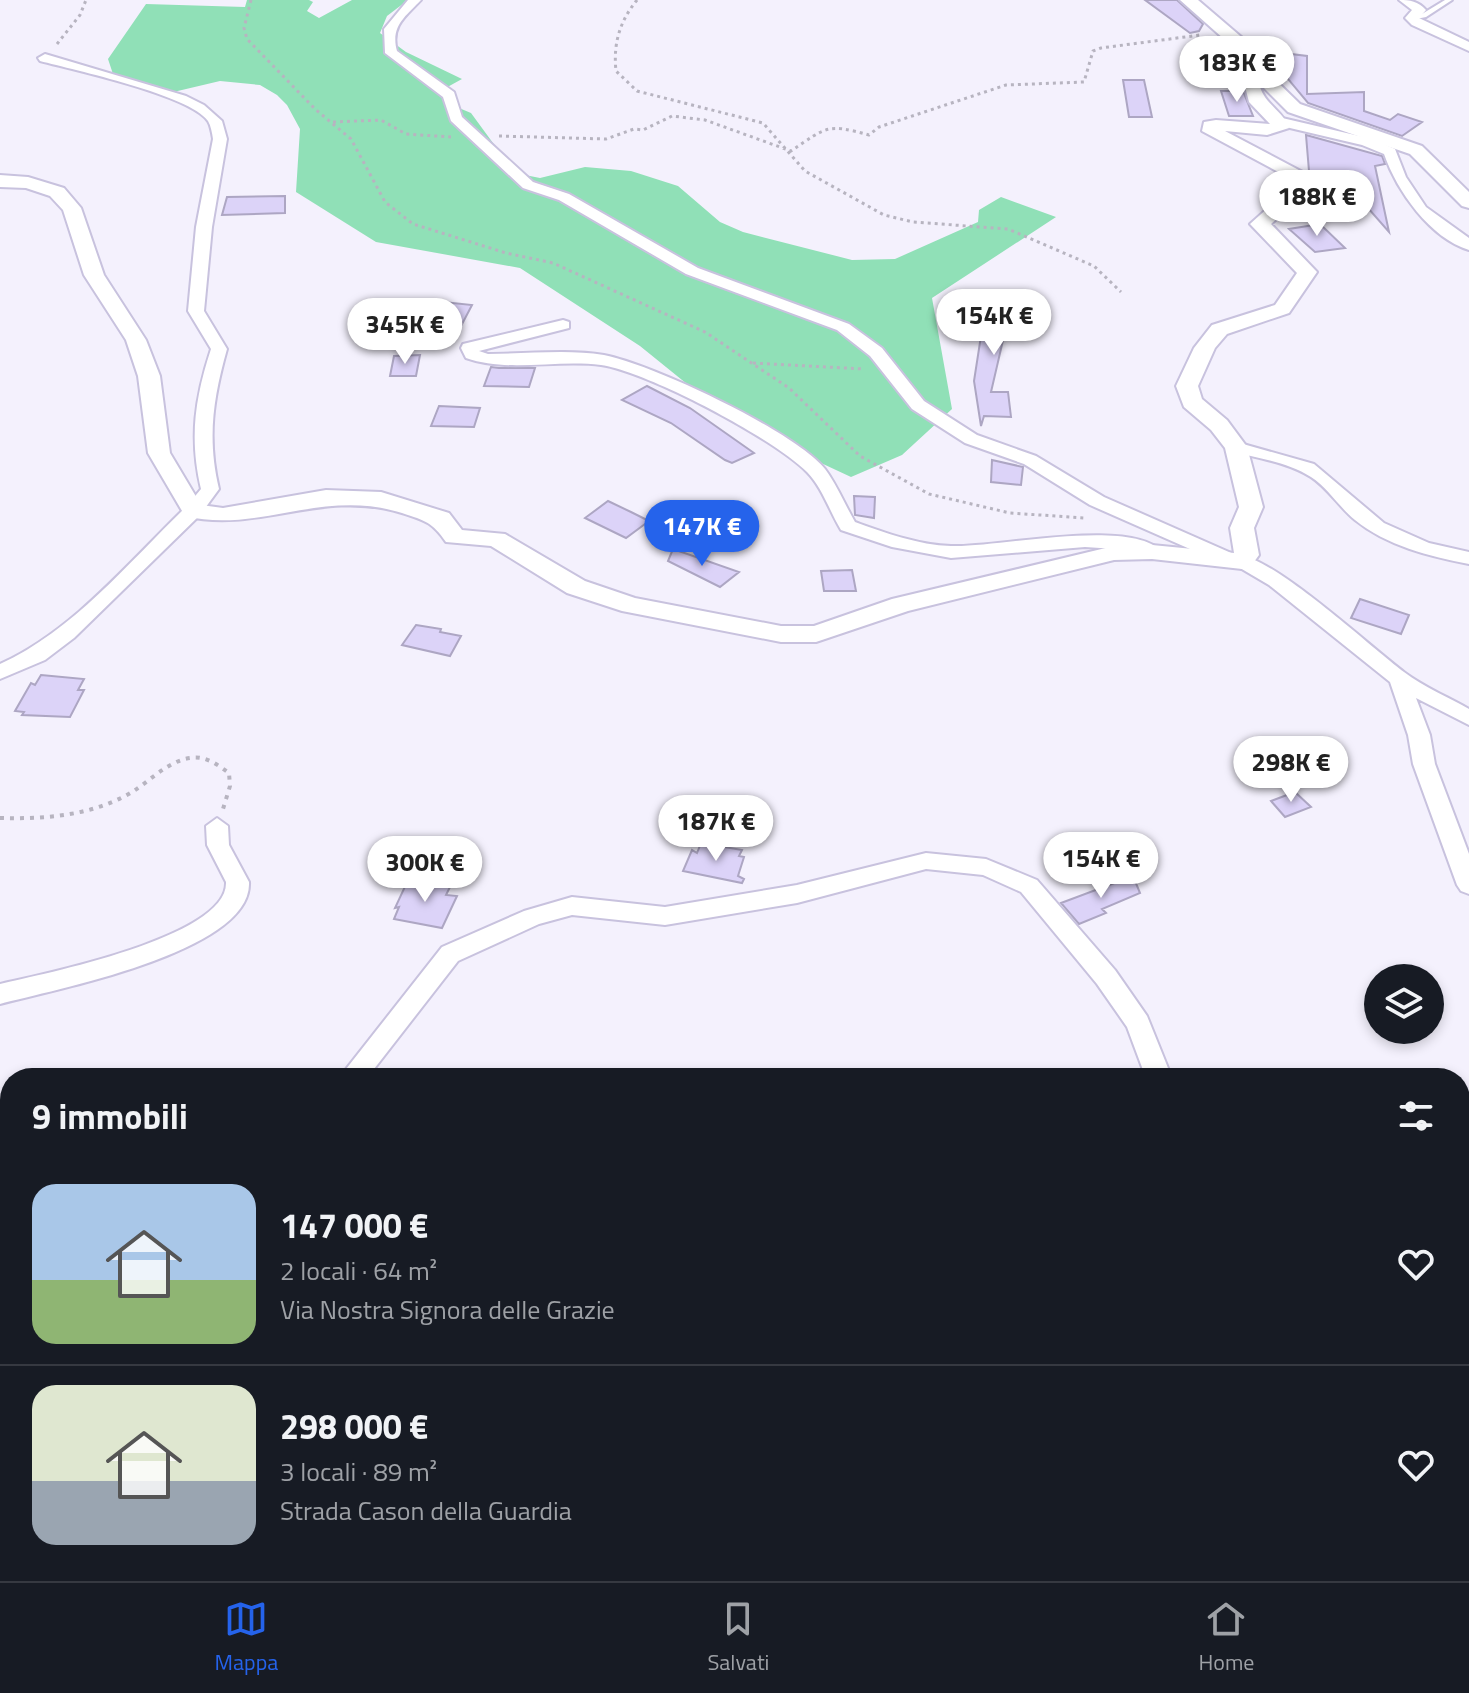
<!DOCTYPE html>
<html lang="it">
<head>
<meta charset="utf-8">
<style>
  :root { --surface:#171b24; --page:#20242c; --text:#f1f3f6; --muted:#9ea1a6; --line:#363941; --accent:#2563eb }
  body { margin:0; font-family:"Titillium Web",sans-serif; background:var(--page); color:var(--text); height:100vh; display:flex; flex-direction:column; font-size:30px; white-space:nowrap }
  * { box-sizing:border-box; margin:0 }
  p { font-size:26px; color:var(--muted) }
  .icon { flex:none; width:44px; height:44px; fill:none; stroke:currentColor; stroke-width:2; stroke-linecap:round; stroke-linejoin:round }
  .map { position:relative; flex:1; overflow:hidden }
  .sheet { position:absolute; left:0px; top:1068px; width:1470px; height:514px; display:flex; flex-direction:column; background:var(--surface); border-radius:32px 32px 0 0; box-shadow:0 4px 12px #0003 }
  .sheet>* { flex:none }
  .fabs { position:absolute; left:1364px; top:964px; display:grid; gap:16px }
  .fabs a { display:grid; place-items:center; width:80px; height:80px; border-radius:50%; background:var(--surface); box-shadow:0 4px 12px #0003; font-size:40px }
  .price { position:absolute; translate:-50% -68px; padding:0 18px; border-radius:28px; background:#fff; color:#222; font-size:26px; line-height:52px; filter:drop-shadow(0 2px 4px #0008) }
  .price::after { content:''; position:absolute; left:50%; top:48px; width:24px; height:18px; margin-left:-12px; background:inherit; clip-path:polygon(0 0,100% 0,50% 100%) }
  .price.on { background:var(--accent); color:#fff }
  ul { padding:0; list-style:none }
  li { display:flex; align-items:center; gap:24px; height:200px; padding:0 32px }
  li+li { border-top:2px solid var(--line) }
  li span { display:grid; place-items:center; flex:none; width:224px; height:160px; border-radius:24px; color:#555 }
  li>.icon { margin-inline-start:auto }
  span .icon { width:96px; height:96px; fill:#fffc; stroke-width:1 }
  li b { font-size:34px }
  h2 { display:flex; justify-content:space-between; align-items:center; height:96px; padding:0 32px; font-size:34px }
  .dock { display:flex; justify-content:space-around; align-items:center; height:112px; border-top:2px solid var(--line); background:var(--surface); font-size:22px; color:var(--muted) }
  .dock a { display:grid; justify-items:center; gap:4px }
  .dock .on { color:var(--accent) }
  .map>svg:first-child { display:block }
  .green { fill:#90e0b7 }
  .building { fill:#dcd3f8; stroke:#ada6c3; stroke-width:2 }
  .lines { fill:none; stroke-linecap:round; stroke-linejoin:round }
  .service-casing { stroke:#c8c2de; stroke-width:4 }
  .minor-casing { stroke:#c8c2de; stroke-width:4 }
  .tertiary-casing { stroke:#c8c2de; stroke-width:4 }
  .path-far1 { stroke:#b7b4c0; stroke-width:3; stroke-dasharray:3 4; stroke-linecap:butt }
  .path { stroke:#b7b4c0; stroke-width:4; stroke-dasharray:4 6; stroke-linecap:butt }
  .service { fill:#fff; fill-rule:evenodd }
  .minor { fill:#fff; fill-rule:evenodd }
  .tertiary { fill:#fff; fill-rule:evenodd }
</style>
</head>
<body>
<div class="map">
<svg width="1469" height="1581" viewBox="0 0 1469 1581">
  <rect width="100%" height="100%" fill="#f4f1fd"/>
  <path class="green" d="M247,0H309L313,2L307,11L319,18L352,0H408L387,16L380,33L406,52L462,79L442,90L447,103L471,113L515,173L540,178L585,167L631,171L678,186L720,222L743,232L852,260L895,259L978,222L979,210L1001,197L1056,217L932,298L952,409L902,455L851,477L763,436L708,401L640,346L520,268L376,242L296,192L300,129L287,105L277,95L260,85L220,81L165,94L114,77L108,59L146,4L245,7Z"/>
  <path class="building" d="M1145,0H1177L1203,24L1199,31L1190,33Z
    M1283,53L1307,56V94L1364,92V111L1390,120L1398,114L1422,122L1402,136L1308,103L1283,73Z
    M1123,80H1144L1152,117H1129Z
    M1221,91H1243L1253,116H1229Z
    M1306,135L1382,156L1385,164L1375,166L1389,232L1361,200H1336L1322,172L1309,171Z
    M285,196V213L222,215L227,197Z
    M1320,224L1345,248L1315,252L1289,229Z
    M434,301L472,305L460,328L424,326Z
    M991,301L1028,306L1021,325L1007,323L991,392H1008L1011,417L984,416L981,426L974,381L985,310Z
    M420,355L416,376H390L394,356Z
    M491,367L499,368H535L529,387L484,386Z
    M647,386L690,408L754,453L732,463L725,460L671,423L622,400Z
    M439,406L480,408L474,427L431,426Z
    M992,460L1023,467L1021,485L991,482Z
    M854,496L875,497L874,518L855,515Z
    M608,501L631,512L649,521L626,538L585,518Z
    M673,549L739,572L720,587L668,561Z
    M852,570L856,591H824L821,571Z
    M1360,599L1409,615L1401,634L1351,618Z
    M416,625L441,629L440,632L461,636L450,656L402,645Z
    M41,675L84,679L78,690H84L70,717L22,715L24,712L15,711L31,683L35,685Z
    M1295,792L1311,807L1285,817L1271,801Z
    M701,843L742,850L739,856L744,857L738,876L744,879L742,883L683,871L692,850L697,853Z
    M1133,876L1140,893L1102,909L1106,913L1079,924L1061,903Z
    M408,880L450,887L446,895L457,896L442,928L394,919L399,907L395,908Z"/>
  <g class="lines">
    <defs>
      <path id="service" d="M1445,0H1452L1426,17L1411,20L1408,18L1422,14Z"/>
      <path id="minor" d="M408,0H421C406,16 390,26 397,51L454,92L462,117L533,182L569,194L698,268L849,324L882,348L924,401L977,435L1036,456L1104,497L1238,556C1269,553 1374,650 1404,672C1424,687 1448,697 1469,709V725L1416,698L1430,735L1435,764L1469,854V894L1461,891L1457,885L1413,764L1408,735L1390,682L1269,585L1235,565L1224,564L1090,505L1024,464L965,443L912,409L870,356L837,330L686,274L559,200L523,188L451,121L443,97L385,53L384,29Z
        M1399,0C1410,0 1418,1 1426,10L1419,18L1469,42V51L1412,25L1405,18L1412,10Z
        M45,54L186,96L204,105L222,121L227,139L212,227L204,311L227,349C213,399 207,438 219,489L200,515L74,638L45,660L0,679V664C73,631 129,562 186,507L201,489C189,438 195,398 211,349L188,311L196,227L213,139C212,133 211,126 208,121C190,95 74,70 40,61L38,58Z
        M1278,117L1372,139L1395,149L1406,177L1426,207L1469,238V250C1430,238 1397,191 1384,154L1362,145L1273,124L1271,121Z
        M563,320L569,322V328L479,351L488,354C525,354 567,349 604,355C652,364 796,432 825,469C837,485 845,505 855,522C886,533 918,545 951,546C996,548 1132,517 1162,552L1152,558L1131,550L1085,547L951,558L892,547L841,530C830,512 822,487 807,472C773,438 648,372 601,365C556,359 509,373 466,358L461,348L463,344Z
        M1236,442L1314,464L1384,523L1429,543L1469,552V564C1429,556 1387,546 1355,520C1339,507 1328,488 1311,477C1287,462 1257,458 1230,451L1227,447Z
        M217,818L228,826L229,845L249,882C253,952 52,990 0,1004V984C43,974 229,937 226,882L207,845L206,826Z
        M926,853L986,859L1037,880L1115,970L1147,1016L1172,1078H1146L1127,1027L1097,984L1021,892L983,875L926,869L797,903L665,925L572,915L539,924L458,961L367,1078H339L442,947L524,911L572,897L665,907L797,885Z
        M1469,1516V1570L1460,1574L1456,1572H1460V1519Z
        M1293,1572H1325L1328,1581H1296Z"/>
      <path id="tertiary" d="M1180,0H1198L1246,41L1262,67L1300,104L1422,146L1469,192V208L1462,206L1410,154L1288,112L1259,83C1263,104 1283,110 1289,128L1267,135L1225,131L1314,178L1316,183L1271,224L1317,272L1289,313L1227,334L1215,348L1198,386L1202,399L1227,420L1247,447L1263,507L1254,528L1259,555L1251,566L1242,569L1152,559L1114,560L908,611L816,642H781L622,611L567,593L491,546L446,542C432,522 426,521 402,513C322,488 258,534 185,516L148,453L138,376L126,340L84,275L63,210L50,196L26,188L0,187V175L28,177L64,188L81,208L104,275L146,340L160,376L170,453L201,505L223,508L326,490L381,492L449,513L462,530L505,534L585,581L635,598L781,626H814L892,599L1114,546L1152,545L1234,553L1230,528L1239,507L1225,448L1211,430L1184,407L1176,386L1194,348L1212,325L1275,305L1297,273L1250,224L1297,182L1202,131L1204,122L1216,120L1270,124L1249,102L1242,75L1246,69L1233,47Z"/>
    </defs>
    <use href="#service" class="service-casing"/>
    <use href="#minor" class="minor-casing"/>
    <use href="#tertiary" class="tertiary-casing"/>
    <path class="path-far1" d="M251,0L244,28L247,39L315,109L351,139L385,202L413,224L506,253L553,263L705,332L789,388L860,456L929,494L1010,513L1085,518
      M637,0C620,21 613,43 616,71L637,91L763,123L805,171L884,215L913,222L1008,229L1094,266L1121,292
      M57,44L80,15L86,0
      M333,122L381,120L406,134L451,137
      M499,136L606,139L634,129L643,130L672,116L705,120L791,151C827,127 826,123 869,135L879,127L1006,85L1084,82L1093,51L1101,48L1200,35
      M753,363L864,369"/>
    <path class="path" d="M0,818C45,819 92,816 132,792C150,781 168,761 190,758C205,755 218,765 229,773L230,786L223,809"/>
    <use href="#service" class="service"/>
    <use href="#minor" class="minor"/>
    <use href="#tertiary" class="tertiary"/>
  </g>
</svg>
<div class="fabs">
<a><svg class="icon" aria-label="layers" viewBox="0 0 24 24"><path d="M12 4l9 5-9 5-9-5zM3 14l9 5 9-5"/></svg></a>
</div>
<b class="price" style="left:1237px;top:104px">183K €</b>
<b class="price" style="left:1317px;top:238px">188K €</b>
<b class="price" style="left:994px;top:357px">154K €</b>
<b class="price" style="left:405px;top:366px">345K €</b>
<b class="price on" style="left:702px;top:568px">147K €</b>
<b class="price" style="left:1291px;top:804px">298K €</b>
<b class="price" style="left:716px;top:863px">187K €</b>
<b class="price" style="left:1101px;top:900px">154K €</b>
<b class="price" style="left:425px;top:904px">300K €</b>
<section class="sheet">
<h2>9 immobili<svg class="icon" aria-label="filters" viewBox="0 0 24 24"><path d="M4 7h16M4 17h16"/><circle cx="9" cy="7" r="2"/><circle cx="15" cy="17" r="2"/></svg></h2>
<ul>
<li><span style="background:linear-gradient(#a9c7e8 60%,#8fb573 0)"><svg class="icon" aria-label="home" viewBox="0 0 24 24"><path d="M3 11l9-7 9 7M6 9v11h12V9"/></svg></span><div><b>147 000 €</b><p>2 locali · 64 m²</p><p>Via Nostra Signora delle Grazie</p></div><svg class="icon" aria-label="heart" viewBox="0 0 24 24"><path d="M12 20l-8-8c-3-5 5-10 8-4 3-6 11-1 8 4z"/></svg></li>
<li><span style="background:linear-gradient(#dfe7d0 60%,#9aa5b1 0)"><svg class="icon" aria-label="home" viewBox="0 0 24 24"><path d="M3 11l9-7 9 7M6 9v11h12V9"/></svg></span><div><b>298 000 €</b><p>3 locali · 89 m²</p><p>Strada Cason della Guardia</p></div><svg class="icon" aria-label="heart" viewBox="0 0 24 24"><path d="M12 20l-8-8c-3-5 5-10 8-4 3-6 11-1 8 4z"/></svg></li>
</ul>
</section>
</div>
<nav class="dock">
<a class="on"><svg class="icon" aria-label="map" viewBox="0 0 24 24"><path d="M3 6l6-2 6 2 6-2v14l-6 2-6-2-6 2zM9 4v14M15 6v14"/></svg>Mappa</a>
<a><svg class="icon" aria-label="saved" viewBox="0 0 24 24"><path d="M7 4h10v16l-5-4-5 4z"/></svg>Salvati</a>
<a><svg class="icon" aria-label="home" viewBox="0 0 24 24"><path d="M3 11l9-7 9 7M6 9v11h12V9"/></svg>Home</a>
</nav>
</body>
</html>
